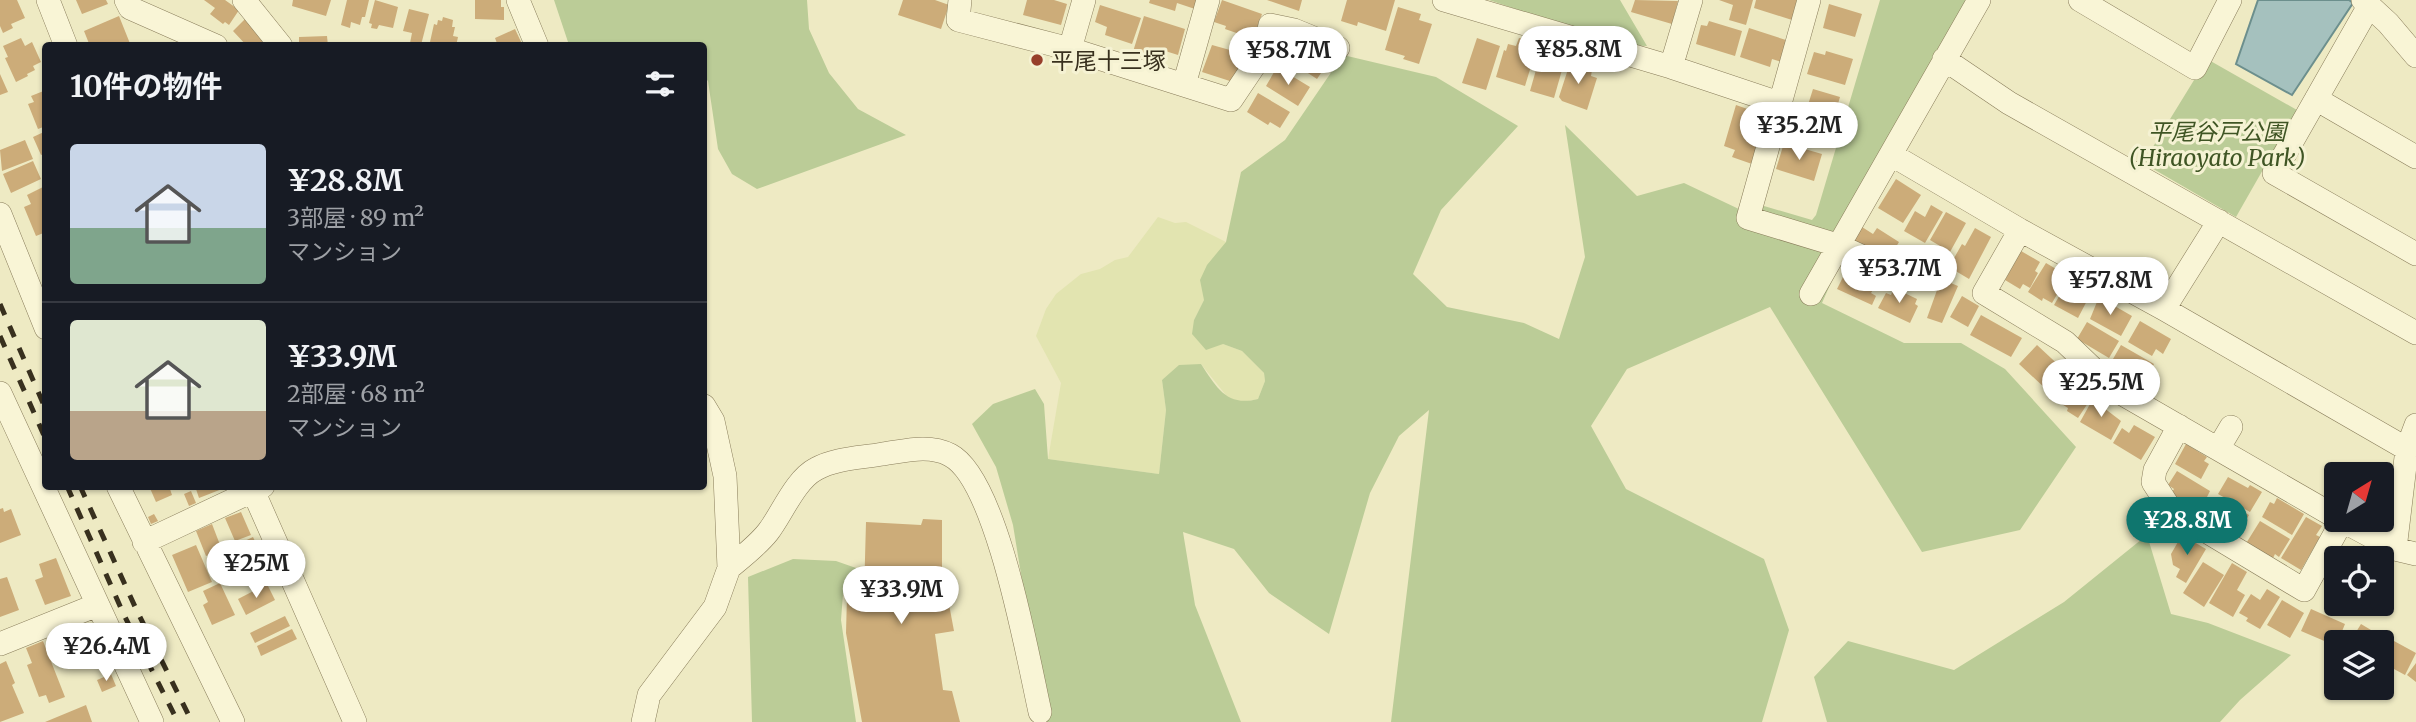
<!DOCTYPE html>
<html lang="ja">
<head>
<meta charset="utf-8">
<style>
  :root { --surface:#171b24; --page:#20242c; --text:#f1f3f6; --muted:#9ea1a6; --line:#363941; --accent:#0f766e }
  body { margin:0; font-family:Merriweather,"Noto Sans JP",serif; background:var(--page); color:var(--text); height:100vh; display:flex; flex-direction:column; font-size:26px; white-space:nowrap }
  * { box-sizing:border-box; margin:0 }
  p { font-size:23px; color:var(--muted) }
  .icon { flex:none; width:38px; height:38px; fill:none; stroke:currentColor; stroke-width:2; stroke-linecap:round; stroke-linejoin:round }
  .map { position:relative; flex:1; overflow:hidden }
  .side { position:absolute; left:42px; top:42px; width:665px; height:448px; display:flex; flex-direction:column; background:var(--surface); border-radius:7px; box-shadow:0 2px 5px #0004 }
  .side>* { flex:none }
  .needle { width:46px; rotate:37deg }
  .buttons { position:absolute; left:2324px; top:462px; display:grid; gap:14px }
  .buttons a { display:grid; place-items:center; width:70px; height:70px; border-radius:7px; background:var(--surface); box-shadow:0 2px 5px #0004; font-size:35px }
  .price { position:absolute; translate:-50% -60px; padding:0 16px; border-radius:24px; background:#fff; color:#222; font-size:23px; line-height:46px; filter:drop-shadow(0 2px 4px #0008) }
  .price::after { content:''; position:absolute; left:50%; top:42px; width:21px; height:16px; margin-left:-10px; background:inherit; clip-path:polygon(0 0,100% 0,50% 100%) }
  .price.active { background:var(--accent); color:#fff }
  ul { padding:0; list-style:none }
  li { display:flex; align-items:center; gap:21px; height:175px; padding:0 28px }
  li+li { border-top:2px solid var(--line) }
  li span { display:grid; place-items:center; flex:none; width:196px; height:140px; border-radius:7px; color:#555 }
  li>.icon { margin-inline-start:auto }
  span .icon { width:84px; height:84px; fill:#fffc; stroke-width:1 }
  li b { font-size:30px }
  h2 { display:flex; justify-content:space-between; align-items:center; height:84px; padding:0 28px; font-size:30px }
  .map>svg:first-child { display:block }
  .farmland { fill:#e2e4b0 }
  .green { fill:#bbcc97 }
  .water { fill:#a5c1be; stroke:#6c8f8d; stroke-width:2 }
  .building { fill:#ccac79 }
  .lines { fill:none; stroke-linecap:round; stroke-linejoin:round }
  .minor-casing { stroke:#887c5a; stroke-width:24 }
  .minor { stroke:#f9f5d6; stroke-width:23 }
  .rail { stroke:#38301e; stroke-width:5; stroke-dasharray:12 12; stroke-linecap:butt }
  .poi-dot { fill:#973f2a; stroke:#f5f2d3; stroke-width:2.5 }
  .labels { text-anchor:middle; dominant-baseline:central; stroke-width:6; stroke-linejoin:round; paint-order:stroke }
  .poi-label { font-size:23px; fill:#38301e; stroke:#f5f2d3; text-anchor:start }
  .park-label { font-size:23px; font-style:italic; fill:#3f5524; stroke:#f5f2d3 }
</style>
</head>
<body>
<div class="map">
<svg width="2416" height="722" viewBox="0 0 2416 722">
  <rect width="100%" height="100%" fill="#eeeac3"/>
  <path class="farmland" d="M1158,217L1175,223L1186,222L1226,242L1204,300L1194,320L1223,344L1242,351L1264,373L1265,381L1258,399L1243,402L1229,399L1201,364L1162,380L1166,410L1159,474L1048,459L1061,383L1036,336L1046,309L1056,294L1081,274L1100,269L1115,260L1128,257Z"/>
  <path class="green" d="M554,0H807L809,29L829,73L858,109L906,135L757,189L732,174L718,149L708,81L704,77V46L569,45Z
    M1489,0H1620L1647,46L1621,45Z
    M1880,0H1970L1833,235L1765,218L1761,209L1764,206L1812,220L1816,215Z
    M1343,55L1436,77L1518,126L1441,210L1413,274L1447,307L1524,323L1559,339L1585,257L1565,125L1637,196L1684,183L1842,258L1822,303L1904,343H1961L2005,369L2076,447L2020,530L1922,552L1770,307L1627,369L1591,426L1626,489L1764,559L1789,630L1762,722H1391L1429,410L1399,436L1370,493L1329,634L1269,593L1234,549L1183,532L1195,605L1241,722H1045L1013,525L996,467L972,424L993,404L1035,389L1044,404L1048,459L1159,474L1166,410L1162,380L1179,365L1201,364C1217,388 1227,407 1258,399L1265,381L1264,373L1242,351L1223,344L1206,350L1192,334L1194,320L1204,300L1200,280L1207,265L1226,242L1241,172L1285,140Z
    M2207,59L2297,110L2236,217L2143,163Z
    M2147,535L2171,614L2208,623L2291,655L2240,700L2220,722H1827L1814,677L1848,641L1954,670L2064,602Z
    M793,559L836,561L856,568L861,589L843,594L841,620L856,722H752L748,577Z"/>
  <path class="water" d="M2258,0H2349L2353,3L2292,95L2236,64Z"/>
  <path class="building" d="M0,0H17L25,18L11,24L13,28L3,33L0,26Z
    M76,0H106L108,4L82,14Z
    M204,0H225L239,10L229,25L225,22L223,24L210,14L215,8Z
    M293,0H331L326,16L292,6Z
    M347,0H369L365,17H362L360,25L351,22L350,28L341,25Z
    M375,0L398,7L393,28L379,25L377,29L371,28L372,24L369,23Z
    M475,0H501V7H504V20L475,19Z
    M903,0H935L949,5L941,29L898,15Z
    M1027,0H1054L1067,4L1061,25L1023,15Z
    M1150,0H1197L1195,9L1177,3L1175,11L1149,3Z
    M1222,0L1262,14L1254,36L1248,37L1225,29L1226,26L1214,22Z
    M1267,0H1302L1299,11Z
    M1347,0H1395L1386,31L1358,22L1357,26L1341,21Z
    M1635,0L1678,1L1672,24L1631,12Z
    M1719,0H1753L1746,25L1729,20L1733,5Z
    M1756,0H1797L1792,20L1754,8Z
    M1829,4L1862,14L1855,37L1823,28Z
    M1100,5L1141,18L1132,44L1105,35L1107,27L1095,22Z
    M1398,7L1421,14L1419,20L1432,24L1419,64L1403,59L1405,56L1385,50Z
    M409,9L429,14L421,45L410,43L412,33L403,31Z
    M119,16L131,46H90L84,31Z
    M1144,16L1185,29L1178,55L1159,49L1156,62L1132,55Z
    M443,17L453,20L452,27H455L453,36L458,37L456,46H444L430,42L434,24L437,25L438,20L442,21Z
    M245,19L265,39L258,46H247L233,31Z
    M1709,21L1742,31L1735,56L1696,44L1701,25L1707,26Z
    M1749,28L1789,41L1782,62L1772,59L1770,67L1740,57Z
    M515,29L523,46H498L495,38Z
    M327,36L328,46H299V37Z
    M21,38L25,46L32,42L41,62L33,66L35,70L27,74L28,76L16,82L5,58L8,57L3,46Z
    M1477,38L1500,46L1486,90L1462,83Z
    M1519,38L1538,43L1525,86L1496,77L1504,50L1506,51L1508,44L1516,46Z
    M1293,39L1329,61L1317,79L1282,56Z
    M1212,45L1248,55L1233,82L1202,72Z
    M1826,51L1853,59L1845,85L1807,74L1814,52L1825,55Z
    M1540,56L1564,63L1554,98L1530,91Z
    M1579,62L1587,65L1586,68L1592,70L1591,76L1597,78L1587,110L1562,101L1559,97L1570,63L1578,66Z
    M1277,67L1310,87L1298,106L1266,86Z
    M0,74L8,92L0,95Z
    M1813,89L1840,97L1828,139L1800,130Z
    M46,90V126L38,129L28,104L34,102L31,96Z
    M1258,93L1290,112L1280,128L1270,122L1268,125L1247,112Z
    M1736,105L1759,113L1756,123L1765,125L1752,164L1732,157L1735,150L1724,146Z
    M46,131V153L41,155L33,137Z
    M25,140L33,159L2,171L0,150Z
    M1784,143L1822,154L1814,181L1776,169Z
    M33,161L41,179L11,193L3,174Z
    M1896,179L1921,195L1903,223L1878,208Z
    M43,187L46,193V232L36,236L24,207L31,204L27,195Z
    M1931,205L1943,212L1925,243L1904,231L1915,211L1925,217Z
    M1946,212L1966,223L1950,252L1930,240Z
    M1862,227L1873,234L1877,228L1899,242L1888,260L1851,245Z
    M1975,228L1991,237L1969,279L1949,267L1962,244L1965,246Z
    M1900,245L1910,250L1908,253L1943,269L1934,289L1899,273L1904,262L1894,258Z
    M2021,251L2040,262L2035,271L2038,273L2030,288L2023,284L2020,289L2005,280Z
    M2046,263L2068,276L2052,303L2043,298L2042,301L2028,292Z
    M1846,271L1876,285L1871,293L1876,296L1872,305L1837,289Z
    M1941,279L1958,286L1942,323L1927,318Z
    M2068,281L2091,293L2078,318L2054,305Z
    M1894,288L1917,299L1915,304L1918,306L1910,323L1878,308L1886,293L1891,295Z
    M1962,296L1979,306L1968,327L1950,317Z
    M2099,297L2132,316L2121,336L2090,319Z
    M1981,315L2022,338L2011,357L1970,335Z
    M2140,321L2171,339L2163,354L2156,349L2152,356L2128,342Z
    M2087,322L2119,341L2109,358L2077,339Z
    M2037,345L2065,371L2047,390L2019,364Z
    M2121,345L2154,364L2147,377L2134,369L2129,377L2109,366Z
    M2066,374L2096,391L2078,418L2067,411L2068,408L2052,398Z
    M2095,395L2107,402L2104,408L2121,421L2111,440L2080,422Z
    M2134,425L2155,437L2141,460L2113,443L2122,428L2129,433Z
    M2186,444L2207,457L2204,461L2209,464L2201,479L2175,464Z
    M2177,471L2210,491L2206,499L2202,497L2194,510L2170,495L2174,489L2168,485Z
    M2228,477L2248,488L2250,485L2262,492L2250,512L2218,494Z
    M149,486H169L172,495L156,502Z
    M195,486H227V487L199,498Z
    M191,491L196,503L189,506L184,494Z
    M2219,498L2249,515L2236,536L2207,519Z
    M2277,498L2304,514L2292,535L2262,517L2270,502L2274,504Z
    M3,508L4,512L11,509L21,535L0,543V509Z
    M241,512L251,535L235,541L225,518Z
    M154,514L158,521L151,524L148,517Z
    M2306,517L2322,526L2316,535L2320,537L2301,570L2281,558Z
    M923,519L942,520V599H948L954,631L935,634L943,690L952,691L960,722H862L846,633L847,596L864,595L866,522L921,525Z
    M2260,521L2290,539L2279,557L2275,554L2272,560L2245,545Z
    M212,524L222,550L206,556L196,531Z
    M2182,535L2206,549L2186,583L2176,577L2180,569L2173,565L2171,554Z
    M253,537L264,560L247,568L236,545Z
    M196,545L212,582L188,592L172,555Z
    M231,550L239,570L221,578L213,559Z
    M56,558L71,596L45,605L35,580L43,577L39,564Z
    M2203,562L2224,575L2204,607L2183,593Z
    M2232,563L2247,572L2237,590L2245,595L2233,617L2209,603Z
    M7,577L19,610L0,617V579Z
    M220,583L235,615L212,625L203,605L208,602L203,591Z
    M267,584L275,600L246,615L238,599Z
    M2267,589L2280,597L2260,629L2246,621L2248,618L2239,613L2251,594L2260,600Z
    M2282,600L2304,613L2290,638L2267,625Z
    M2311,609L2345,624L2336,646L2301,631Z
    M285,616L290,626L255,643L250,633Z
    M2361,624L2391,642L2382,658V642H2350Z
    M83,626L91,650L80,653L81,657L62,663L53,636Z
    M292,629L297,639L261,656L257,646Z
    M43,641L65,697L49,703L46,695L39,697L27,665L32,663L26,648Z
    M2394,641L2416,653L2405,675L2383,663Z
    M6,661L15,683L12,685L24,713L0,722V664Z
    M2416,663V682L2407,675Z
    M111,674L116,686L102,692L97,680Z
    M86,705L92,722H45Z"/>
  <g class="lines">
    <defs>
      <path id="minor" d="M48,0L66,46
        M126,0L130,8L216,46
        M244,0L281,46
        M518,0L537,46
        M960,0L958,20L1070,49L1084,0
        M1444,0L1671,67L1779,103
        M1809,0L1748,218L1837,245L1893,271
        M2080,0L2195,68L2230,0
        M2363,0L2388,23L2416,56
        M2369,6L2274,173L2416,254
        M1070,49L1231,100L1264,51L1270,25L1294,30L1338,48
        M1944,59L2009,103L2416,333
        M1671,67L1691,0
        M1184,85L1208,0
        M2316,99L2416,157
        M1892,155L2020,230L2164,309L2407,449
        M0,214L46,328
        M2020,230L1984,293L2065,342L2114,389L2336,517
        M1811,294L1979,0
        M2164,309L2219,221
        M0,393L152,722
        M2179,426L2155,470L2153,482L2171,510L2304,590L2342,521
        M2218,449L2231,427
        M118,486L233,722
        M251,486L355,722
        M2341,520L2395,549L2416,554
        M144,542L263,486
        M2395,549L2407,449L2416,425
        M729,568C742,557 757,546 768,532C782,514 795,480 816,469C835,458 861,458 883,454C905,451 929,444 950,455C997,479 1028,659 1040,712
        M0,644L97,605
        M643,722L649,695L715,607L729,568L725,476L713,421L704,406"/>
    </defs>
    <use href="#minor" class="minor-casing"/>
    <use href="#minor" class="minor"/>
    <path class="rail" d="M0,304L46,410
      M0,336L46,440
      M67,486L124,615L178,722
      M80,486L137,611L192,722"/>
  </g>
  <circle class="poi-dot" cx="1037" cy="60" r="7"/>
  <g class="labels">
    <g class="poi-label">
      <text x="1051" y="60">平尾十三塚</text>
    </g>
    <g class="park-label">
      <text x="2217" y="131">平尾谷戸公園<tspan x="2217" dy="26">(Hiraoyato Park)</tspan></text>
    </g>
  </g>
</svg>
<div class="buttons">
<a><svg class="needle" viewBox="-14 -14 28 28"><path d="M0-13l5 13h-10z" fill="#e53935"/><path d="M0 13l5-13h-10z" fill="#9ea1a6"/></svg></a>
<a><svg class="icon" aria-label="locate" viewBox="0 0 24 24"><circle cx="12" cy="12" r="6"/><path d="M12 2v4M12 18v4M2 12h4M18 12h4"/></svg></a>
<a><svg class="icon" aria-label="layers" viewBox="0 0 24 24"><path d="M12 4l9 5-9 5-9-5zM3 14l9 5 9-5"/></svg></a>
</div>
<b class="price" style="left:1578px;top:86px">¥85.8M</b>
<b class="price" style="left:1288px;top:87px">¥58.7M</b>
<b class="price" style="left:1799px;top:162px">¥35.2M</b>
<b class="price" style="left:1899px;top:305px">¥53.7M</b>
<b class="price" style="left:2110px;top:317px">¥57.8M</b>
<b class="price" style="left:2101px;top:419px">¥25.5M</b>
<b class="price active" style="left:2187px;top:557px">¥28.8M</b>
<b class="price" style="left:256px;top:600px">¥25M</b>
<b class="price" style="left:901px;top:626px">¥33.9M</b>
<b class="price" style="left:106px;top:683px">¥26.4M</b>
<section class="side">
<h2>10件の物件<svg class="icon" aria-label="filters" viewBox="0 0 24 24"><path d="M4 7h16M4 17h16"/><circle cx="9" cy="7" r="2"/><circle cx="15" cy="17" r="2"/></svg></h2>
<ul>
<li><span style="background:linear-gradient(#c9d6e8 60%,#7fa58c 0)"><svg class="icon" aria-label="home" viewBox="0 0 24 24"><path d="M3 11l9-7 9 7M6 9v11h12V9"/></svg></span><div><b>¥28.8M</b><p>3部屋 · 89 m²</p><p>マンション</p></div></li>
<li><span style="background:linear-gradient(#dfe7d0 65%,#b9a48a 0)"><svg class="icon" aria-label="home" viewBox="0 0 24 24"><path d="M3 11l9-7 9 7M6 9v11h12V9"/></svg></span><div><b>¥33.9M</b><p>2部屋 · 68 m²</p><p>マンション</p></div></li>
</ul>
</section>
</div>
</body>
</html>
